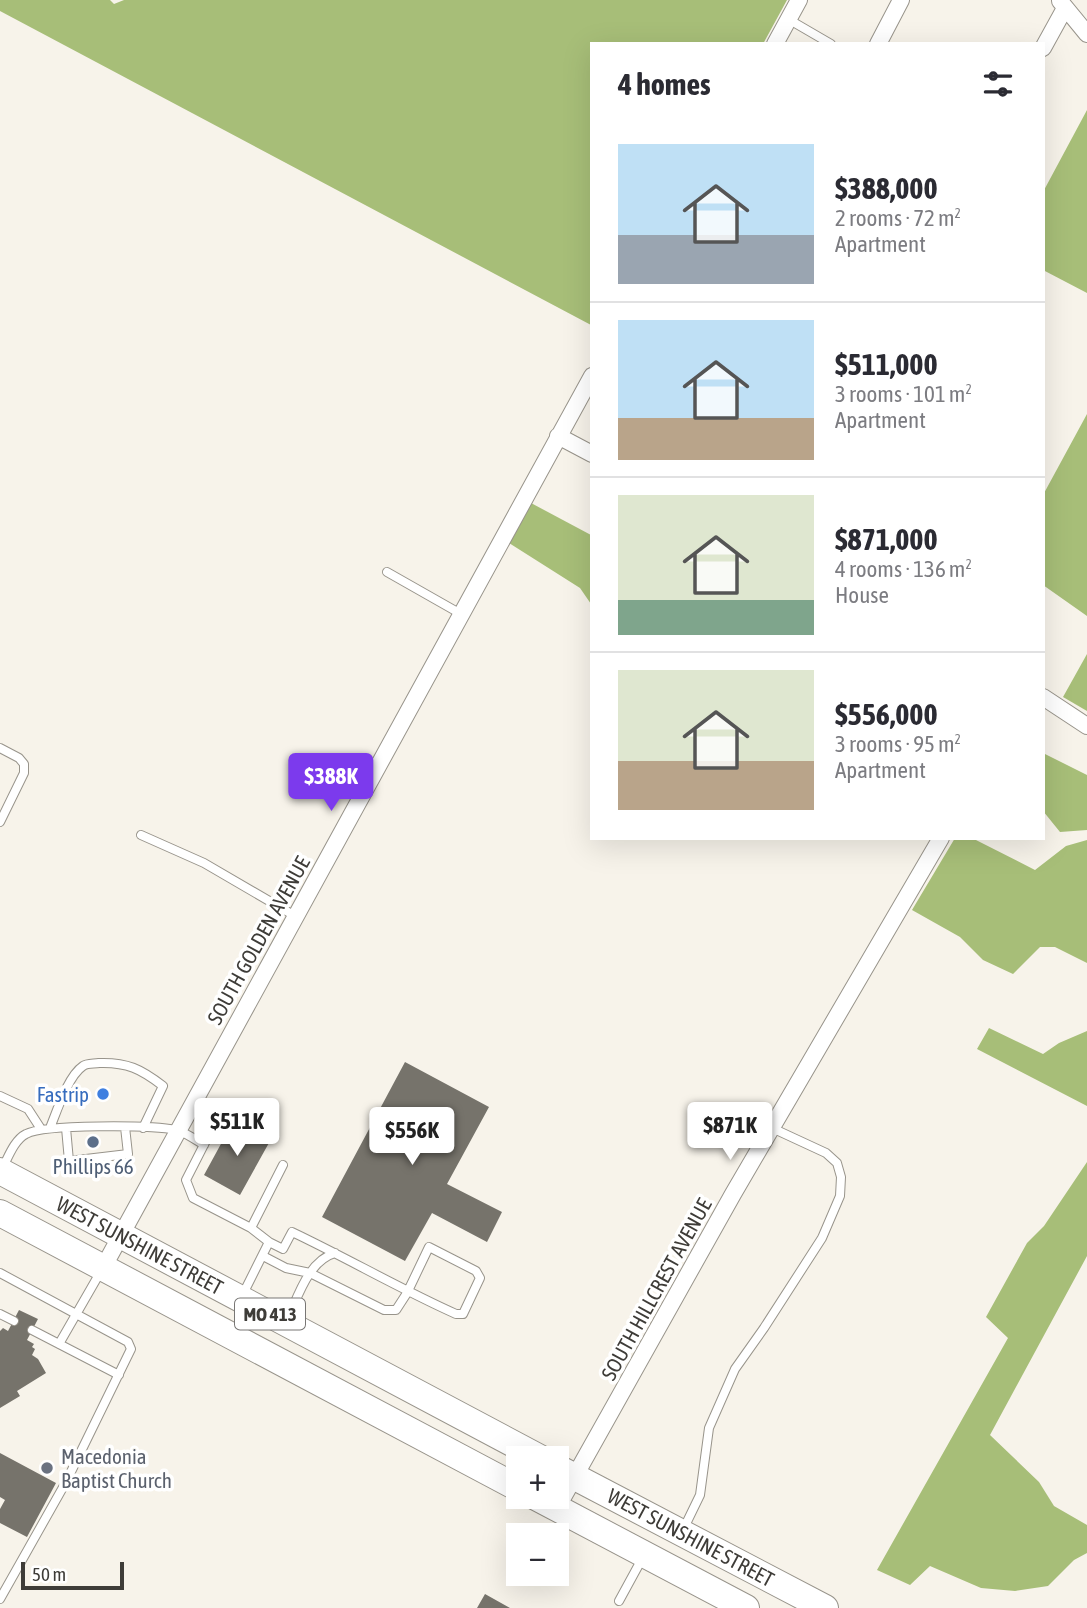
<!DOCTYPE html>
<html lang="en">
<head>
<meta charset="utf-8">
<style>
  :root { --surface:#fff; --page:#f7f7f7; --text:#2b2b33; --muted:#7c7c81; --line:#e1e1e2; --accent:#7c3aed }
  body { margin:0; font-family:"Asap Condensed",sans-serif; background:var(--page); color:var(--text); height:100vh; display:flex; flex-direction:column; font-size:26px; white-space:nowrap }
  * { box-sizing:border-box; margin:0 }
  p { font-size:23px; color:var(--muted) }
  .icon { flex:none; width:38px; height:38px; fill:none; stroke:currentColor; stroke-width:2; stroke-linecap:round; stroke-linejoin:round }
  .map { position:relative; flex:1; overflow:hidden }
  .drawer { position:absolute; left:590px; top:42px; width:455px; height:798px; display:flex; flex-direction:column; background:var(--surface); border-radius:0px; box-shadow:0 7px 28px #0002 }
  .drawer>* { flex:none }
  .controls { position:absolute; left:506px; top:1446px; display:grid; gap:14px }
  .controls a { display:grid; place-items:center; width:63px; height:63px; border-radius:0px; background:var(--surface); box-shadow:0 7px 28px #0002; font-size:35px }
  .scale { position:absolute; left:21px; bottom:18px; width:103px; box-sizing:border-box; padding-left:7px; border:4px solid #3e3c38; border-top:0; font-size:19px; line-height:24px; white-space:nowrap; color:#3e3c38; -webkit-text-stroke:5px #fff; paint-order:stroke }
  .price { position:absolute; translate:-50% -60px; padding:0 16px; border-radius:7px; background:#fff; color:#222; font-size:23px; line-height:46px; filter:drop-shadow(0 2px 4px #0008) }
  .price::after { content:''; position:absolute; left:50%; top:42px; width:21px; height:16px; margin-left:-10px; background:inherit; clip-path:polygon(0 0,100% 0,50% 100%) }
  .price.on { background:var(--accent); color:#fff }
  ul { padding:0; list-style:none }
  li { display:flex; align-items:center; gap:21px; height:175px; padding:0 28px }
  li+li { border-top:2px solid var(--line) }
  li span { display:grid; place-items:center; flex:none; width:196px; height:140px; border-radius:0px; color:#555 }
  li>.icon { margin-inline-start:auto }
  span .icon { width:84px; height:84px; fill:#fffc; stroke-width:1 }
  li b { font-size:30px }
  h2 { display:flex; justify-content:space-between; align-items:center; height:84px; padding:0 28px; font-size:30px }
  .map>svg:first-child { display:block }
  .forest { fill:#a7be78 }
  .building { fill:#76736b }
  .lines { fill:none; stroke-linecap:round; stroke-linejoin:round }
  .lane-casing { stroke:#98948b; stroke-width:10 }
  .street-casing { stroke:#98948b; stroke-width:18 }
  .primary-casing { stroke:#98948b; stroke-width:28 }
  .lane { stroke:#fff; stroke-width:8 }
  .street { stroke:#fff; stroke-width:16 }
  .primary { stroke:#fff; stroke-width:26 }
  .shop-dot { fill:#3f7fe0; stroke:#fff; stroke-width:2.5 }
  .service-dot { fill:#5c6f8a; stroke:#fff; stroke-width:2.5 }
  .worship-dot { fill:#6b7280; stroke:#fff; stroke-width:2.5 }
  .labels { text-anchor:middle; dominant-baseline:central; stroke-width:7; stroke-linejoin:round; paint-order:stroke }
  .shield { fill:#fff; stroke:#787674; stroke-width:2 }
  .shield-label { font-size:19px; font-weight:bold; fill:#3e3c38 }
  .street-label { font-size:21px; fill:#3e3c38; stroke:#fff }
  .shop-label { font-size:21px; fill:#366cbe; stroke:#fff; text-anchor:end }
  .service-label { font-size:21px; fill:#4e5e75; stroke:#fff }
  .worship-label { font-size:21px; fill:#5b616d; stroke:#fff; text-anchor:start }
</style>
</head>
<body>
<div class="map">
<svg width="1087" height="1608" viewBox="0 0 1087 1608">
  <rect width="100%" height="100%" fill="#f7f3ea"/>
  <path class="forest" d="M0,0H110L114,4L124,0H787L763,44H592L591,325L0,11Z
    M1087,110V293L1043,270V192Z
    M1087,414V616L1043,585V495Z
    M531,503L591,535V604L580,588L509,543Z
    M1087,654V711L1063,697Z
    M1043,753L1087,775V830L1060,832L1043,811Z
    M955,838H972L1035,870L1066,846L1087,840V963L1055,947H1040L1013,974L983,960L960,937L912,910Z
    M989,1028L1043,1054L1059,1043L1087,1031V1106L977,1049Z
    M1087,1162V1256L990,1435L1039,1482L1054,1506L1087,1525V1553L1074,1560L1048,1586L1015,1591L981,1588L930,1566L910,1585L877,1570L1008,1338L986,1317L1027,1243L1044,1226Z"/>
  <path class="building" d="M405,1062L489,1107L447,1184L502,1212L487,1242L432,1213L405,1261L322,1217Z
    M234,1120L270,1141L240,1195L204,1175Z
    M19,1310L38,1319L27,1340L34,1344L32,1347L35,1349L32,1355L38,1359L46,1373L17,1391L20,1396L0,1408V1331L3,1328L8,1331Z
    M0,1453L56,1483L27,1537L0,1523V1509L5,1500L0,1497Z
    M485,1594L510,1608H477Z"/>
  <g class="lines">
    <defs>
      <path id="lane" d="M788,19L831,44
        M387,572L461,614
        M0,748L19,758L24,764V773L0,822
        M141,835L204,863L295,916
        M0,1096L28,1109L41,1129
        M213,1127L186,1180L193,1198L251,1228L269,1242
        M50,1128C57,1111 68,1076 83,1066C87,1063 94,1064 99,1063C127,1062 141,1069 163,1086L143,1128
        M66,1128L69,1161L128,1154L125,1127
        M2,1169C8,1158 14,1140 26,1134C44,1124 153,1125 176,1130C185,1132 196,1140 204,1145
        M251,1228L283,1165
        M0,1273L128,1342L131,1349L66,1482L0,1599
        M242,1296L269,1242L283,1249L292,1232C347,1258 400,1289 456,1314H463L480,1278L476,1271L429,1247L407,1293L396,1310H384L310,1273L286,1268L263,1256
        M0,1314L14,1321
        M287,1320C298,1297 308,1261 335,1253
        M32,1330L119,1375
        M59,1344L101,1271
        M684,1528L700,1495L709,1428L735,1369L764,1328L822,1238L840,1196L841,1177L837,1163L826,1153L772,1128
        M619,1601L643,1557"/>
      <path id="street" d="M1060,1L1087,34
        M775,44L799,0
        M878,44L901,0
        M1043,48L1065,8
        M558,436L592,454
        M1043,697L1087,726
        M103,1268L592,376
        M557,1508L733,1194L941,838"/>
      <path id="primary" d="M0,1171L540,1458
        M0,1213L518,1488
        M556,1467L825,1608
        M534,1496L746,1608"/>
    </defs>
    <use href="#lane" class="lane-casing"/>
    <use href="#street" class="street-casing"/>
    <use href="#primary" class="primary-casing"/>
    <use href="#lane" class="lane"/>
    <use href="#street" class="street"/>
    <use href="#primary" class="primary"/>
  </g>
  <circle class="shop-dot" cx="103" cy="1094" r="7"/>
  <circle class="service-dot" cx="93" cy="1142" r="7"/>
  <circle class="worship-dot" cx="47" cy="1468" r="7"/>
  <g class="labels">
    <rect class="shield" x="235" y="1298.5" width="70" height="31" rx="5"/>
    <g class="shield-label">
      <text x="270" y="1314">MO 413</text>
    </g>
    <g class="street-label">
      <text transform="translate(258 940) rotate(-61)">SOUTH GOLDEN AVENUE</text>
      <text transform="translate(140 1245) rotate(28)">WEST SUNSHINE STREET</text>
      <text transform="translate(656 1289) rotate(-61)">SOUTH HILLCREST AVENUE</text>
      <text transform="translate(691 1537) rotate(28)">WEST SUNSHINE STREET</text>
    </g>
    <g class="shop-label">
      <text x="89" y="1094">Fastrip</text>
    </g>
    <g class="service-label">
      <text x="93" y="1166">Phillips 66</text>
    </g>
    <g class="worship-label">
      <text x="61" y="1456">Macedonia<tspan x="61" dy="24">Baptist Church</tspan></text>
    </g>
  </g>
</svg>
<div class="controls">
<a>+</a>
<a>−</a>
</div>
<div class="scale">50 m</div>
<b class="price on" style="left:331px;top:813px">$388K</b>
<b class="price" style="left:237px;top:1158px">$511K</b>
<b class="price" style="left:730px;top:1162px">$871K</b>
<b class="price" style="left:412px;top:1167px">$556K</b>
<section class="drawer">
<h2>4 homes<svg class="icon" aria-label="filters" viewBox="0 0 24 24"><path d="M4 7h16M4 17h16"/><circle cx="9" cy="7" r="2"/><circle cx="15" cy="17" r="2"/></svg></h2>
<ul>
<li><span style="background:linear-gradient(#bfe0f5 65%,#9aa5b1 0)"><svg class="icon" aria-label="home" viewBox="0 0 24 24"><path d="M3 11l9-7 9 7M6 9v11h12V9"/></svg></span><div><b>$388,000</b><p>2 rooms · 72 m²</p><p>Apartment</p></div></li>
<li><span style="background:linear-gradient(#bfe0f5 70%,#b9a48a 0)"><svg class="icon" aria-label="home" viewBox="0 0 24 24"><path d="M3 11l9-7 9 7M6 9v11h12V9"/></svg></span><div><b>$511,000</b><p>3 rooms · 101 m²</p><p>Apartment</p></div></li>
<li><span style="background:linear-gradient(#dfe7d0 75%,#7fa58c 0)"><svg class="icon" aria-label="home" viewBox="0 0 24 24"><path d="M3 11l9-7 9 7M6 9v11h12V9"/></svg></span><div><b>$871,000</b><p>4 rooms · 136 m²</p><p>House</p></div></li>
<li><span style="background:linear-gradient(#dfe7d0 65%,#b9a48a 0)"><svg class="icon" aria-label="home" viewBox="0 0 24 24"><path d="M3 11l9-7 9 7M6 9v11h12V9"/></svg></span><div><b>$556,000</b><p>3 rooms · 95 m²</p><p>Apartment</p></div></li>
</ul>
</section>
</div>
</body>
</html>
